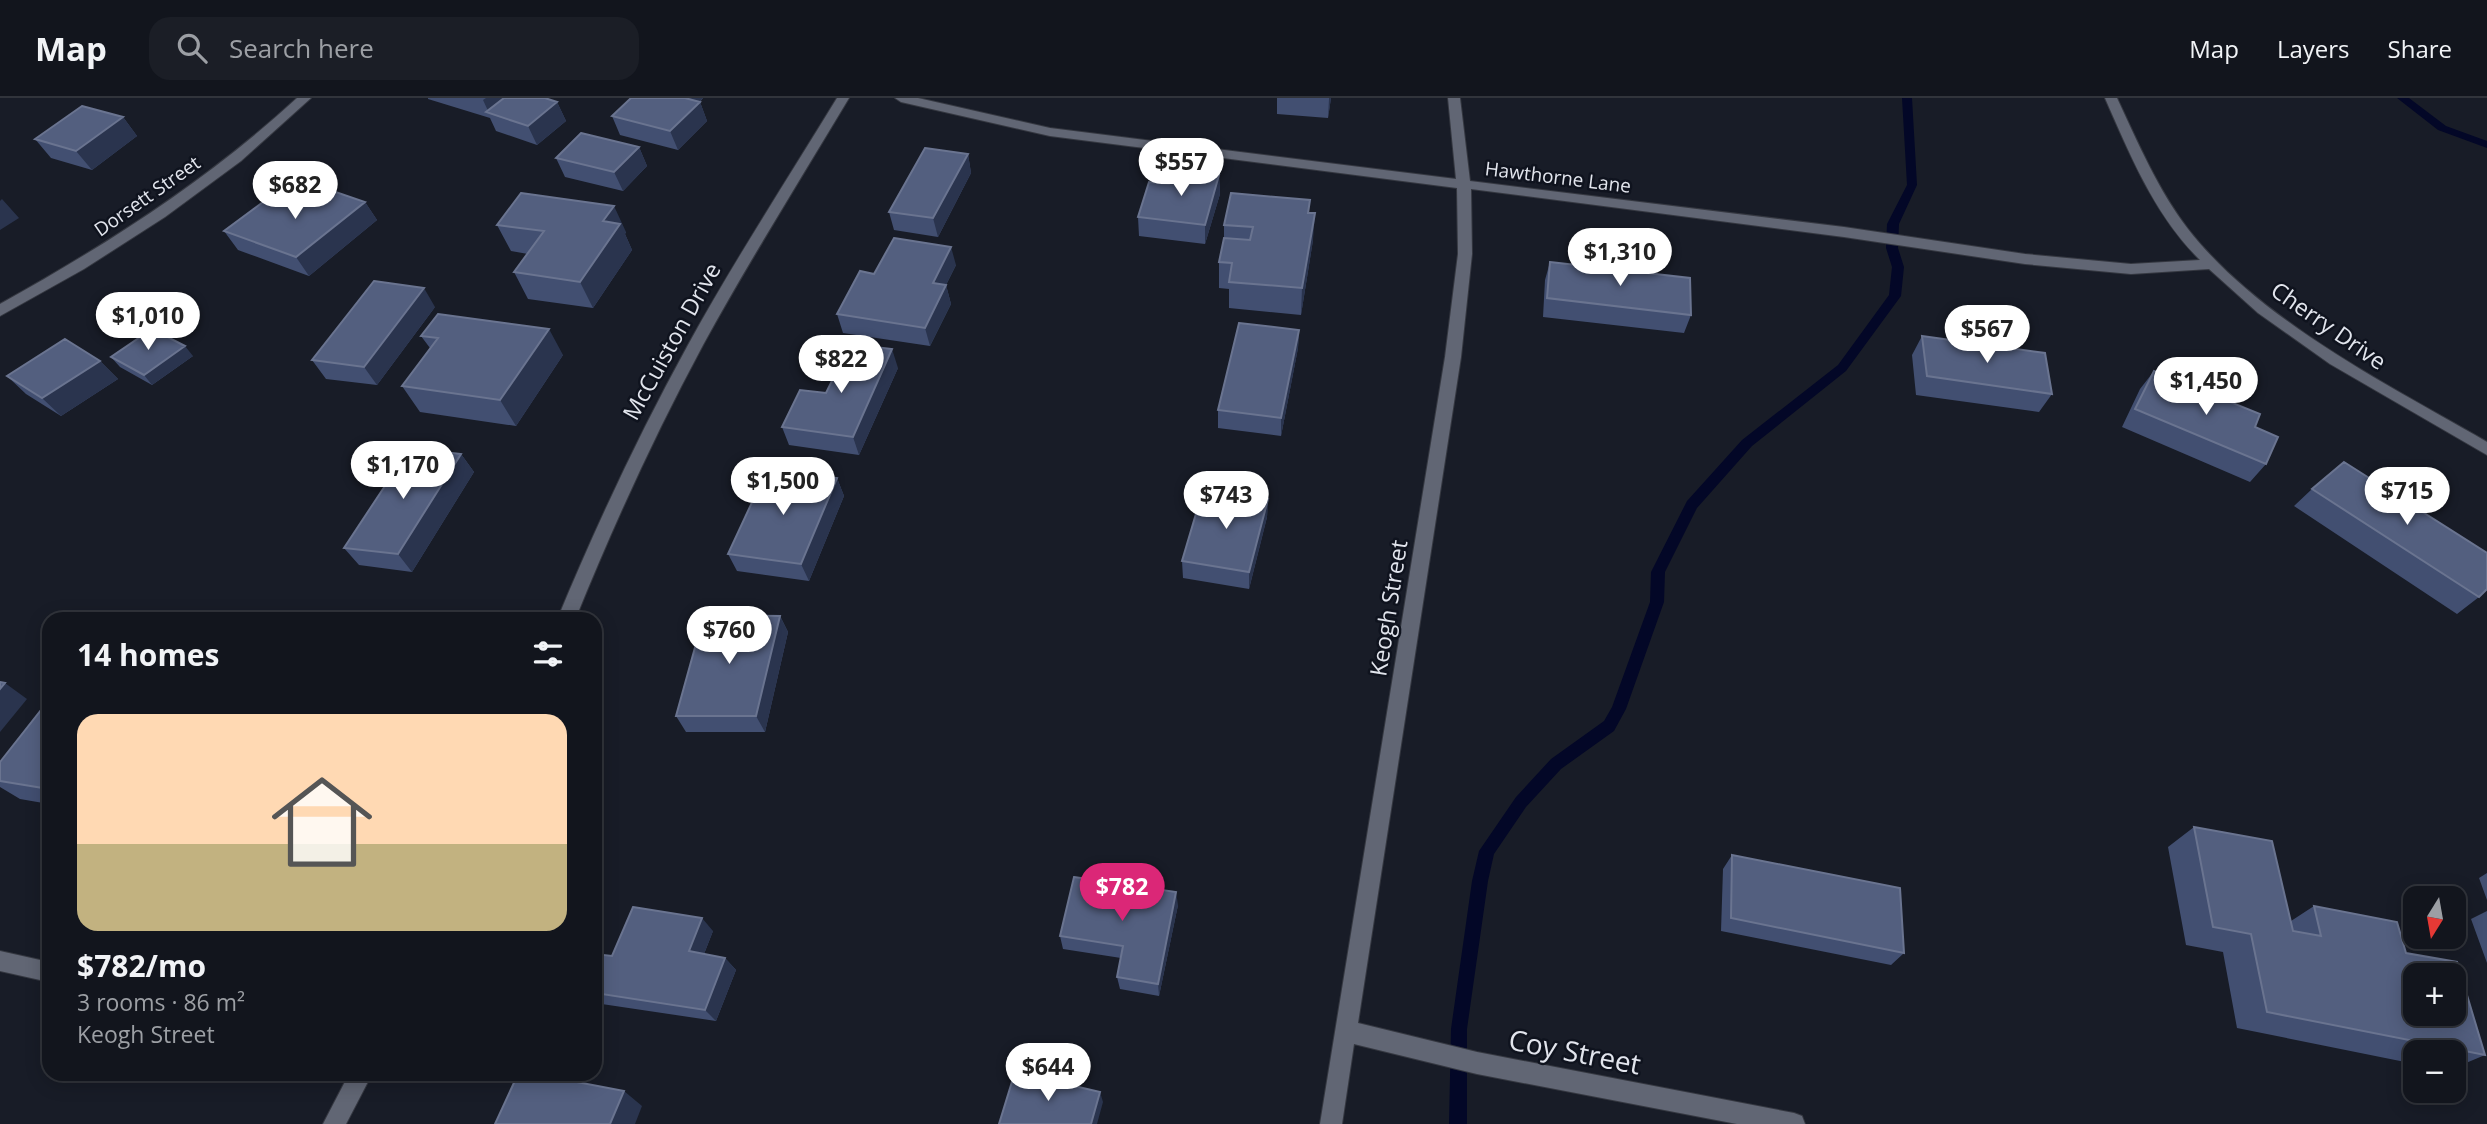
<!DOCTYPE html>
<html lang="en">
<head>
<meta charset="utf-8">
<style>
  :root { --surface:#12151d; --page:#1b1e26; --text:#f1f3f6; --muted:#9c9fa4; --line:#31343b; --accent:#db2777 }
  body { margin:0; font-family:"Open Sans",sans-serif; background:var(--page); color:var(--text); height:100vh; display:flex; flex-direction:column; font-size:26px; white-space:nowrap }
  * { box-sizing:border-box; margin:0 }
  p { font-size:23px; color:var(--muted) }
  .icon { flex:none; width:38px; height:38px; fill:none; stroke:currentColor; stroke-width:2; stroke-linecap:round; stroke-linejoin:round }
  .map { position:relative; flex:1; overflow:hidden }
  .details { position:absolute; left:42px; top:514px; width:560px; height:469px; display:flex; flex-direction:column; background:var(--surface); border-radius:21px; box-shadow:0 4px 18px #0003,0 0 0 2px var(--line) }
  .details>* { flex:none }
  .needle { width:46px; rotate:191deg }
  .controls { position:absolute; left:2403px; top:788px; display:grid; gap:14px }
  .controls a { display:grid; place-items:center; width:63px; height:63px; border-radius:14px; background:var(--surface); box-shadow:0 4px 18px #0003,0 0 0 2px var(--line); font-size:35px }
  .price { position:absolute; translate:-50% -60px; padding:0 16px; border-radius:24px; background:#fff; color:#222; font-size:23px; line-height:46px; filter:drop-shadow(0 2px 4px #0008) }
  .price::after { content:''; position:absolute; left:50%; top:42px; width:21px; height:16px; margin-left:-10px; background:inherit; clip-path:polygon(0 0,100% 0,50% 100%) }
  .price.on { background:var(--accent); color:#fff }
  ul { padding:0; list-style:none }
  li { display:grid; align-content:center; gap:14px; height:371px; padding:0 35px }
  li span { display:grid; place-items:center; height:217px; border-radius:21px; color:#555 }
  li>.icon { margin-inline-start:auto }
  span .icon { width:126px; height:126px; fill:#fffc; stroke-width:1 }
  li b { font-size:30px }
  h2 { display:flex; justify-content:space-between; align-items:center; height:84px; padding:0 35px; font-size:30px }
  header { display:flex; align-items:center; gap:42px; box-sizing:border-box; height:98px; padding:0 35px; background:var(--surface); border-bottom:2px solid var(--line) }
  header strong { font-size:33px }
  nav { display:flex; gap:38px; margin-inline-start:auto; font-size:24px }
  .search { width:490px; height:63px; background:var(--page); display:flex; align-items:center; gap:18px; box-sizing:border-box; padding:0 24px; border-radius:21px; color:var(--muted); font-size:26px }
  .map>svg:first-child { display:block }
  .lines { fill:none; stroke-linecap:round; stroke-linejoin:round }
  .stream { fill:#030727; fill-rule:evenodd }
  .street-casing { stroke:#353841; stroke-width:2 }
  .street { fill:#616674; fill-rule:evenodd }
  .wall { fill:#424f71 }
  .shaded-wall { fill:#2a344e }
  .building { fill:#535f7f; stroke:#6a7490; stroke-width:2; fill-rule:evenodd }
  .labels { text-anchor:middle; dominant-baseline:central; stroke-width:5; stroke-linejoin:round; paint-order:stroke }
  .far-street-label { font-size:19px; fill:#e2e5ed; stroke:#0f131e }
  .street-label { font-size:23px; fill:#e2e5ed; stroke:#0f131e }
  .near-street-label { font-size:28px; fill:#e2e5ed; stroke:#0f131e }
</style>
</head>
<body>
<header>
<strong>Map</strong>
<div class="search"><svg class="icon" aria-label="search" viewBox="0 0 24 24"><circle cx="10" cy="10" r="6"/><path d="M15 15l6 6"/></svg>Search here</div>
<nav><a>Map</a><a>Layers</a><a>Share</a></nav>
</header>
<div class="map">
<svg width="2487" height="1026" viewBox="0 0 2487 1026">
  <rect width="100%" height="100%" fill="#181c27"/>
  <g class="lines">
    <path class="stream" d="M1902,0H1912L1917,87L1899,126L1898,150L1904,169L1901,198L1846,273L1752,348L1697,410L1665,474L1664,504L1626,611L1614,633L1561,671L1526,709L1494,756L1488,783L1467,931V1026H1449L1451,931L1472,783L1479,753L1516,699L1551,661L1604,623L1612,609L1650,504L1651,474L1687,403L1742,342L1838,267L1889,197L1892,169L1886,150L1887,126L1907,87Z
      M2397,0H2409L2446,28L2487,43V50L2438,32Z"/>
    <defs>
      <path id="street" d="M297,0H311L241,63L165,119L84,171L0,218V206C106,147 208,82 297,0Z
        M837,0H849C800,82 749,163 703,247C655,336 613,428 575,522H557C596,428 639,336 688,247C734,163 787,82 837,0Z
        M895,0H918L1050,30L1456,81L1448,0H1460L1470,83L1844,129L2025,156L2131,166L2200,162C2155,118 2130,57 2105,0H2117C2138,45 2158,92 2188,131C2259,222 2388,287 2487,344V357L2330,266L2258,215L2209,171L2131,176L2025,166L1844,139L1471,91L1472,156L1461,259L1358,925L1477,954L1794,1015L1802,1018L1805,1026H1737L1477,976L1354,946L1342,1026H1320L1445,259L1458,156L1457,90L1050,38L901,4Z
        M0,853L49,864V884L0,873Z
        M349,976H372L346,1026H323Z"/>
    </defs>
    <use href="#street" class="street-casing"/>
    <use href="#street" class="street"/>
  </g>
  <path class="wall" d="M428,0H545L557,4L566,23L537,47L496,33L490,20L428,1Z
    M631,0H703L700,4L707,23L678,52L620,37L612,18Z
    M1277,0H1331L1328,20L1277,16Z
    M123,19L137,38L92,72L51,60L35,41Z
    M639,49L647,68L623,93L565,79L556,60Z
    M968,56L971,75L938,139L894,132L889,114Z
    M1219,77L1220,96L1205,146L1139,138L1138,119L1169,86Z
    M365,104L377,122L309,178L238,152L224,133L293,110Z
    M1309,115L1313,142L1301,217L1229,210V191L1219,190V164L1224,140V127Z
    M497,127L626,134L625,136L632,152L593,210L528,201L514,174L528,156L511,153Z
    M1550,164L1691,217L1684,235L1543,219L1545,182Z
    M956,167L946,187L951,206L930,248L843,235L837,216L874,176Z
    M435,209L377,287L326,281L312,262Z
    M1299,232L1298,250L1281,338L1218,330V312Z
    M421,238L563,257L516,328L420,314L402,288L430,250Z
    M1922,238L2052,296L2039,314L1916,297L1912,257Z
    M193,258L152,287L120,269L111,259Z
    M100,263L118,281L61,318L26,296L7,278Z
    M898,270L859,357L789,347L782,329L826,295Z
    M2154,273L2255,329L2266,366L2250,384L2122,329L2140,291Z
    M461,356L474,374L412,474L359,467L344,450Z
    M837,380L844,398L809,483L737,473L728,456Z
    M2312,391L2479,499L2457,516L2294,408Z
    M1268,401L1267,419L1249,491L1183,480L1182,463Z
    M780,518L788,534L765,634H686L676,618Z
    M49,602V706L20,701L0,689V683Z
    M2194,729L2291,823L2314,808L2406,855L2485,957L2454,970V954H2415V966L2237,930L2223,854L2186,847L2168,749Z
    M1732,757L1904,855L1891,867L1721,833L1723,771Z
    M2487,775V802L2479,780Z
    M1178,807L1159,898L1120,891L1117,879L1121,860L1063,851L1060,838Z
    M2487,813V865L2471,821Z
    M713,833L704,856L725,860L736,872L716,923L595,905V856L612,858Z"/>
  <path class="shaded-wall" d="M486,0H519L489,15L483,2Z
    M679,0H703L686,17Z
    M1329,0H1331L1328,20L1329,1Z
    M557,4L566,23L537,47L528,28Z
    M700,4L707,23L678,52L670,33Z
    M123,19L137,38L92,72L76,53Z
    M639,49L647,68L623,93L614,74Z
    M968,56L971,75L938,139L933,120Z
    M1219,77L1220,96L1205,146V127Z
    M2,101L19,120L0,132V103Z
    M365,104L377,122L309,178L296,159Z
    M614,108L626,134L625,136L632,152L593,210L580,184L603,123Z
    M1315,115L1313,142L1301,217L1302,190Z
    M951,149L956,167L938,203L933,185Z
    M946,187L951,206L930,248L925,230Z
    M424,190L435,209L377,287L364,269Z
    M549,231L563,257L516,328L500,302Z
    M1299,232L1298,250L1281,338V320Z
    M185,248L193,258L152,287L144,277Z
    M892,251L898,270L859,357L853,339Z
    M100,263L118,281L61,318L42,300Z
    M461,356L474,374L412,474L398,456Z
    M837,380L844,398L809,483L801,466Z
    M1268,401L1267,419L1249,491V474Z
    M780,518L788,534L765,634L756,618Z
    M5,585L27,601L0,634V591Z
    M1176,794L1178,807L1159,898L1158,886Z
    M702,820L713,833L700,866L689,853Z
    M725,860L736,872L716,923L705,912Z
    M624,993L642,1008L635,1026H610Z
    M1100,994L1103,1004L1097,1026H1091Z"/>
  <path class="building" d="M504,0H545L557,4L528,28L486,14Z
    M631,0H685L700,4L670,33L612,18Z
    M82,8L123,19L76,53L35,41Z
    M581,35L639,49L614,74L556,60Z
    M925,50L968,56L933,120L889,114Z
    M1174,73L1219,77L1205,127L1138,119L1149,84L1169,86Z
    M321,89L365,104L296,159L224,133L267,101L293,110Z
    M521,95L614,108L603,123L620,126L580,184L514,174L544,133L497,127Z
    M1231,95L1310,102L1308,115H1315L1302,190L1229,184L1232,165L1219,164L1224,140L1250,142L1253,129L1224,127Z
    M894,140L951,149L933,185L946,187L925,230L837,216L860,173L874,176Z
    M1550,164L1690,180L1691,217L1547,200Z
    M374,183L424,190L364,269L312,262Z
    M438,216L549,231L500,302L402,288L438,240L421,238Z
    M1239,225L1299,232L1281,320L1218,312Z
    M152,231L185,248L144,277L111,259Z
    M1922,238L2045,255L2052,296L1927,278Z
    M65,241L100,263L42,300L7,278Z
    M850,246L892,251L853,339L782,329L800,292L826,295Z
    M2154,273L2260,316L2255,329L2278,339L2266,366L2135,311Z
    M410,350L461,356L398,456L344,450Z
    M2344,364L2487,455V491L2479,499L2312,391Z
    M767,372L837,380L801,466L728,456Z
    M1203,392L1268,401L1249,474L1182,463Z
    M704,517L780,518L756,618H676Z
    M0,584L5,585L0,591Z
    M49,602V691L0,683V664Z
    M2194,729L2272,743L2293,833L2321,838L2314,808L2397,824L2406,855L2457,864L2485,957L2267,914L2251,836L2213,829ZM2415,877H2454V915H2415Z
    M1732,757L1900,790L1904,855L1731,820Z
    M1074,779L1176,794L1158,886L1117,879L1123,848L1060,838Z
    M633,809L702,820L689,853L725,860L705,912L595,895V856L612,858Z
    M1015,974L1100,994L1091,1026H999Z
    M518,976H535L624,993L610,1026H495Z"/>
  <g class="labels">
    <g class="far-street-label">
      <text transform="translate(1558 79) rotate(7)">Hawthorne Lane</text>
      <text transform="translate(147 98) rotate(-35)">Dorsett Street</text>
    </g>
    <g class="street-label">
      <text transform="translate(2329 227) rotate(35)">Cherry Drive</text>
      <text transform="translate(671 243) rotate(-61)">McCuiston Drive</text>
      <text transform="translate(1388 510) rotate(-81)">Keogh Street</text>
    </g>
    <g class="near-street-label">
      <text transform="translate(1575 953) rotate(11)">Coy Street</text>
    </g>
  </g>
</svg>
<div class="controls">
<a><svg class="needle" viewBox="-14 -14 28 28"><path d="M0-13l5 13h-10z" fill="#e53935"/><path d="M0 13l5-13h-10z" fill="#9c9fa4"/></svg></a>
<a>+</a>
<a>−</a>
</div>
<b class="price" style="left:1181px;top:100px">$557</b>
<b class="price" style="left:295px;top:123px">$682</b>
<b class="price" style="left:1620px;top:190px">$1,310</b>
<b class="price" style="left:148px;top:254px">$1,010</b>
<b class="price" style="left:1987px;top:267px">$567</b>
<b class="price" style="left:841px;top:297px">$822</b>
<b class="price" style="left:2206px;top:319px">$1,450</b>
<b class="price" style="left:403px;top:403px">$1,170</b>
<b class="price" style="left:783px;top:419px">$1,500</b>
<b class="price" style="left:2407px;top:429px">$715</b>
<b class="price" style="left:1226px;top:433px">$743</b>
<b class="price" style="left:729px;top:568px">$760</b>
<b class="price on" style="left:1122px;top:825px">$782</b>
<b class="price" style="left:1048px;top:1005px">$644</b>
<section class="details">
<h2>14 homes<svg class="icon" aria-label="filters" viewBox="0 0 24 24"><path d="M4 7h16M4 17h16"/><circle cx="9" cy="7" r="2"/><circle cx="15" cy="17" r="2"/></svg></h2>
<ul>
<li><span style="background:linear-gradient(#ffd9b3 60%,#c2b280 0)"><svg class="icon" aria-label="home" viewBox="0 0 24 24"><path d="M3 11l9-7 9 7M6 9v11h12V9"/></svg></span><div><b>$782/mo</b><p>3 rooms · 86 m²</p><p>Keogh Street</p></div></li>
</ul>
</section>
</div>
</body>
</html>
